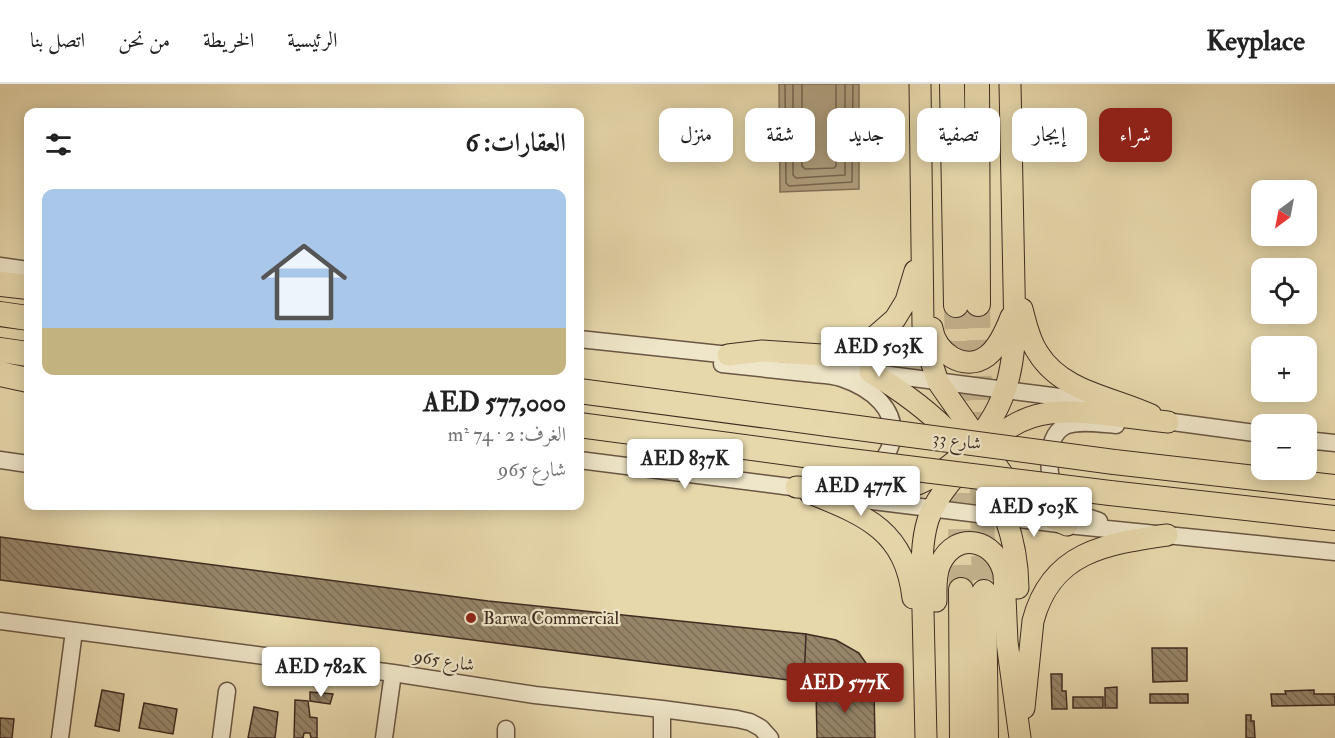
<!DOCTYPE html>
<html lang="ar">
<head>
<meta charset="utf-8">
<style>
  :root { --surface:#fff; --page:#f2f2f2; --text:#222; --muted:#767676; --line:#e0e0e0; --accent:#8f2418 }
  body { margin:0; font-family:"IM FELL Double Pica",Amiri,serif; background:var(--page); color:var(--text); direction:rtl; height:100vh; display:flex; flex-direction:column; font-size:22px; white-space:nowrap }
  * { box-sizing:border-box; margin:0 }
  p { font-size:20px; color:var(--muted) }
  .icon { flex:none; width:33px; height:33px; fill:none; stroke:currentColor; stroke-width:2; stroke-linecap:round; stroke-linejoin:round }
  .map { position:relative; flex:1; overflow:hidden; direction:ltr }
  .drawer { position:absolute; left:24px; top:24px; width:560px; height:402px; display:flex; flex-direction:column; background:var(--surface); border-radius:12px; box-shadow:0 3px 15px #0003; direction:rtl }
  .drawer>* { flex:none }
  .guide { position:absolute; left:602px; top:24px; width:570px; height:54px; direction:rtl; display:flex; gap:12px }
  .needle { width:39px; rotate:212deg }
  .controls { position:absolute; left:1251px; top:96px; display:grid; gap:12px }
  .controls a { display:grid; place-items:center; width:66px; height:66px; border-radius:12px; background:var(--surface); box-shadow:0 3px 15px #0003; font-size:30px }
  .price { position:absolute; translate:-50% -51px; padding:0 14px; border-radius:6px; background:#fff; color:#222; font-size:20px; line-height:39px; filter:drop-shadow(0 2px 3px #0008) }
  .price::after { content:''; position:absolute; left:50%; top:36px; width:18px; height:14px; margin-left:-9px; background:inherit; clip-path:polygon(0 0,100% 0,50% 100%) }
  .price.selected { background:var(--accent); color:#fff }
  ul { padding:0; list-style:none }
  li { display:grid; align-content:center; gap:12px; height:318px; padding:0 18px }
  li span { display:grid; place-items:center; height:186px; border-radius:12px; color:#555 }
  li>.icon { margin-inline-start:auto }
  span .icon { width:108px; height:108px; fill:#fffc; stroke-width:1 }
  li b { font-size:26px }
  h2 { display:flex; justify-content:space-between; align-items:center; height:72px; padding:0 18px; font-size:26px }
  .pill { padding:0 21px; border-radius:12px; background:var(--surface); box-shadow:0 3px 15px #0003; font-size:21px; line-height:54px }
  .pill.selected { background:var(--accent); color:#fff }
  header { display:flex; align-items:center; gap:36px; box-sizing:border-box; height:84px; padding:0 30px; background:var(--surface); border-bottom:2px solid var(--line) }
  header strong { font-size:28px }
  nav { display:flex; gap:33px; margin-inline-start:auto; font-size:21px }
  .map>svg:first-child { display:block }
  .water { fill:#ae9d7c; stroke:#826f57; stroke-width:1.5 }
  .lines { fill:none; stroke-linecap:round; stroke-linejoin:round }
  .shore { stroke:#76644e; stroke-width:1.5 }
  .building { fill:url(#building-back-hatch); stroke:#3f2b20; stroke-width:1.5 }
  .highway-tunnel { stroke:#c5b590; stroke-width:24; stroke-dasharray:24 12; stroke-linecap:butt }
  .minor-casing { stroke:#695643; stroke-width:19 }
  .major-casing { stroke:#3f2b20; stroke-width:23 }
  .highway-casing { stroke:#3f2b20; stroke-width:26 }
  .minor { stroke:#efe6c9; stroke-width:16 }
  .major { stroke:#e7d8ac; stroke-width:21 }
  .highway { stroke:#e7d8ac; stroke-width:24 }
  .highway-bridge-casing { stroke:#3f2b20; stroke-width:26; stroke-linecap:butt }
  .highway-bridge { stroke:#e7d8ac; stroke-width:24 }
  .poi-dot { fill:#8f2418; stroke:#efe6c9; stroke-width:2 }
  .labels { text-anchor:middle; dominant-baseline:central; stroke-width:4.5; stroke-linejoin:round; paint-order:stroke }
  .street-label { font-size:18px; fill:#3f2b20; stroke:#efe6c9 }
  .poi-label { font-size:18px; fill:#3f2b20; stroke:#efe6c9; text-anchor:start }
</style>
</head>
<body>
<header>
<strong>Keyplace</strong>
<nav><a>الرئيسية</a><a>الخريطة</a><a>من نحن</a><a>اتصل بنا</a></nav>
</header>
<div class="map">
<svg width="1335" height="654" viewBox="0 0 1335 654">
  <defs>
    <pattern id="building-back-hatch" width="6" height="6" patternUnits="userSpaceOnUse" patternTransform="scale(1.5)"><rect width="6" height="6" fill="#968569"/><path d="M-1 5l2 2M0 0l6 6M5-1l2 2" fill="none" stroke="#7c6d56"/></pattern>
  </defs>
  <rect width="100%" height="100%" fill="#e7d8ac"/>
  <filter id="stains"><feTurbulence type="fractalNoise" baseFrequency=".00333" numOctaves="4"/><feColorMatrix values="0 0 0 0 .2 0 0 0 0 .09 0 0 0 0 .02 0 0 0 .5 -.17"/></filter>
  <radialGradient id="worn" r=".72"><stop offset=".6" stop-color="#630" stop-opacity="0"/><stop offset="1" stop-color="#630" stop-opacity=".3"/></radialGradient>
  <path class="water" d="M779,0H859V105L780,108Z"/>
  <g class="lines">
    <path class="shore" d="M785,0L786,99L789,102L852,98L853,0
      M793,0V91L796,94L845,91V0
      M802,0V82L805,85L834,84L836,82V0"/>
  </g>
  <path class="building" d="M0,453L488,517L806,550L804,598L0,496Z
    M806,550L836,556L859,569L868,582L874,607L816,606L809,599L804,598Z
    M1152,564H1187V597L1153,598Z
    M1051,590H1062V607H1066L1067,625H1052Z
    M1117,603V624H1105V604Z
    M102,606L124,610L119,647L95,642Z
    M816,606L874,607L875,654H817Z
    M1314,606V610H1335V621L1272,622L1271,610H1286L1285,607Z
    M310,608L333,610L330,620L310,617Z
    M1150,610H1188V619H1150Z
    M1073,613H1103V624H1073Z
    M295,616L308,617L310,633L317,634V654H311L310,649H304L303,654H294Z
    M144,619L177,625L173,650L139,644Z
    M254,623L278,628L275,654H248Z
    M1246,631H1251V637H1254L1255,654H1246Z
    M0,634L14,635L12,654H0Z"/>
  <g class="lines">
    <path class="highway-tunnel" d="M978,220L984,508
      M956,221L958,323
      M959,373L961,506"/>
    <defs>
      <path id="minor" d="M0,182L28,186
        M579,255L739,272
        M797,279L1060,313L1105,321
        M722,280C749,283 777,286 805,289C816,291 830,290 841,294C871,304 900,326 891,360C888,370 883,377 875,383C860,393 836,395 818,399
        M1158,336L1262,350
        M1306,356L1335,359
        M0,376L28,380
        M579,376L807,405
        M856,415L1067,441L1335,468
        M1099,437C1084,432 1070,428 1059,415C1047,399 1043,353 1065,342C1079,336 1101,340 1116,341
        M0,537L393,589L535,611L662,625L737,635L750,638L761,644L770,654
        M662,625V654
        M506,645V654
        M60,654L74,547
        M221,654L227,607
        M384,654L393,589"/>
      <path id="major" d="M920,0L923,241L924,256L938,298L1010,401C1027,421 1043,431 1067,441
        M1022,225C1026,240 1029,256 1038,269C1062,308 1113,313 1151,331
        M932,244C935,268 964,289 987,272C999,263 1006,246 1011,233
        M728,271L762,267L837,272L855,265L871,256L895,235L906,217L915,187
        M870,288C951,336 1017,405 1018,504
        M796,403C816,404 836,405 856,406C868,407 881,409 893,407C943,399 989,353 1005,306C1011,289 1013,271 1015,252L1010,0
        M810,409C867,432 905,447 913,514
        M936,517C936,505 935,491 940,480C956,445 997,456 1004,490L1007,558L1020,654
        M1024,624L1033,537C1051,468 1105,460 1167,451
        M926,654C925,612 924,569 923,527C923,497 919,465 928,436C936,411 961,385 980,367C1001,348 1021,332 1050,329C1087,325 1131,335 1168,338"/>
      <path id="highway" d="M952,0L956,221
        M977,0L978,220
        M0,200L28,203
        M0,230L28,234
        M0,266L28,270
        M0,290L28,296
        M579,307L828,340
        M579,341L826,374
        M1114,378L1335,403
        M1110,409L1335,434
        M961,506L962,654
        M984,508L986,654"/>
    </defs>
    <use href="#minor" class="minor-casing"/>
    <use href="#major" class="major-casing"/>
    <use href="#highway" class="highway-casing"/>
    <use href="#minor" class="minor"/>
    <use href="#major" class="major"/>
    <use href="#highway" class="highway"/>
    <defs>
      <path id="highway-bridge" d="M828,340L1114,378
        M826,374L1110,409"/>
    </defs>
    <use href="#highway-bridge" class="highway-bridge-casing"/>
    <use href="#highway-bridge" class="highway-bridge"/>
  </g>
  <circle class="poi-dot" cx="471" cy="534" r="6"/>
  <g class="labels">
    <g class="street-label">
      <text transform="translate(957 357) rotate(7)">شارع 33</text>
      <text transform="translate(444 577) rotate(9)">شارع 965</text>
    </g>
    <g class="poi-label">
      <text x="483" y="534">Barwa Commercial</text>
    </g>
  </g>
  <rect width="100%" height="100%" filter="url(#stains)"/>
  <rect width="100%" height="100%" fill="url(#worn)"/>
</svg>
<div class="controls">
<a><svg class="needle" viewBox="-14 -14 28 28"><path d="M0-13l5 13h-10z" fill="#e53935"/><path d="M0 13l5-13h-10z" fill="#767676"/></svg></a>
<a><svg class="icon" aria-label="locate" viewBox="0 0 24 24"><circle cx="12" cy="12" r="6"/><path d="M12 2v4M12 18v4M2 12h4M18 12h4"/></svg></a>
<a>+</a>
<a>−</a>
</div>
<b class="price" style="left:879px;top:294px">AED 503K</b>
<b class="price" style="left:685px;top:406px">AED 837K</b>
<b class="price" style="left:861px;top:433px">AED 477K</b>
<b class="price" style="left:1034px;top:454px">AED 503K</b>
<b class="price" style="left:321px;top:614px">AED 782K</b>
<b class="price selected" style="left:845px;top:630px">AED 577K</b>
<div class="guide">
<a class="pill selected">شراء</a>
<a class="pill">إيجار</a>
<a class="pill">تصفية</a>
<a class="pill">جديد</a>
<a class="pill">شقة</a>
<a class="pill">منزل</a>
</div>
<section class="drawer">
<h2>العقارات: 6<svg class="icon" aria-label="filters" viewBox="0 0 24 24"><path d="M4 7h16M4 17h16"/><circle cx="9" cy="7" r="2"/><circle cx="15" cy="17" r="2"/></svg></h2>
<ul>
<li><span style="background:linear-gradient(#a9c7e8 75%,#c2b280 0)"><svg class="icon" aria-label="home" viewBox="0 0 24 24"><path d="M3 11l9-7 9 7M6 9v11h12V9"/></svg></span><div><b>AED 577,000</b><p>الغرف: 2 · 74 m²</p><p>شارع 965</p></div></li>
</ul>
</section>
</div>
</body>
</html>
